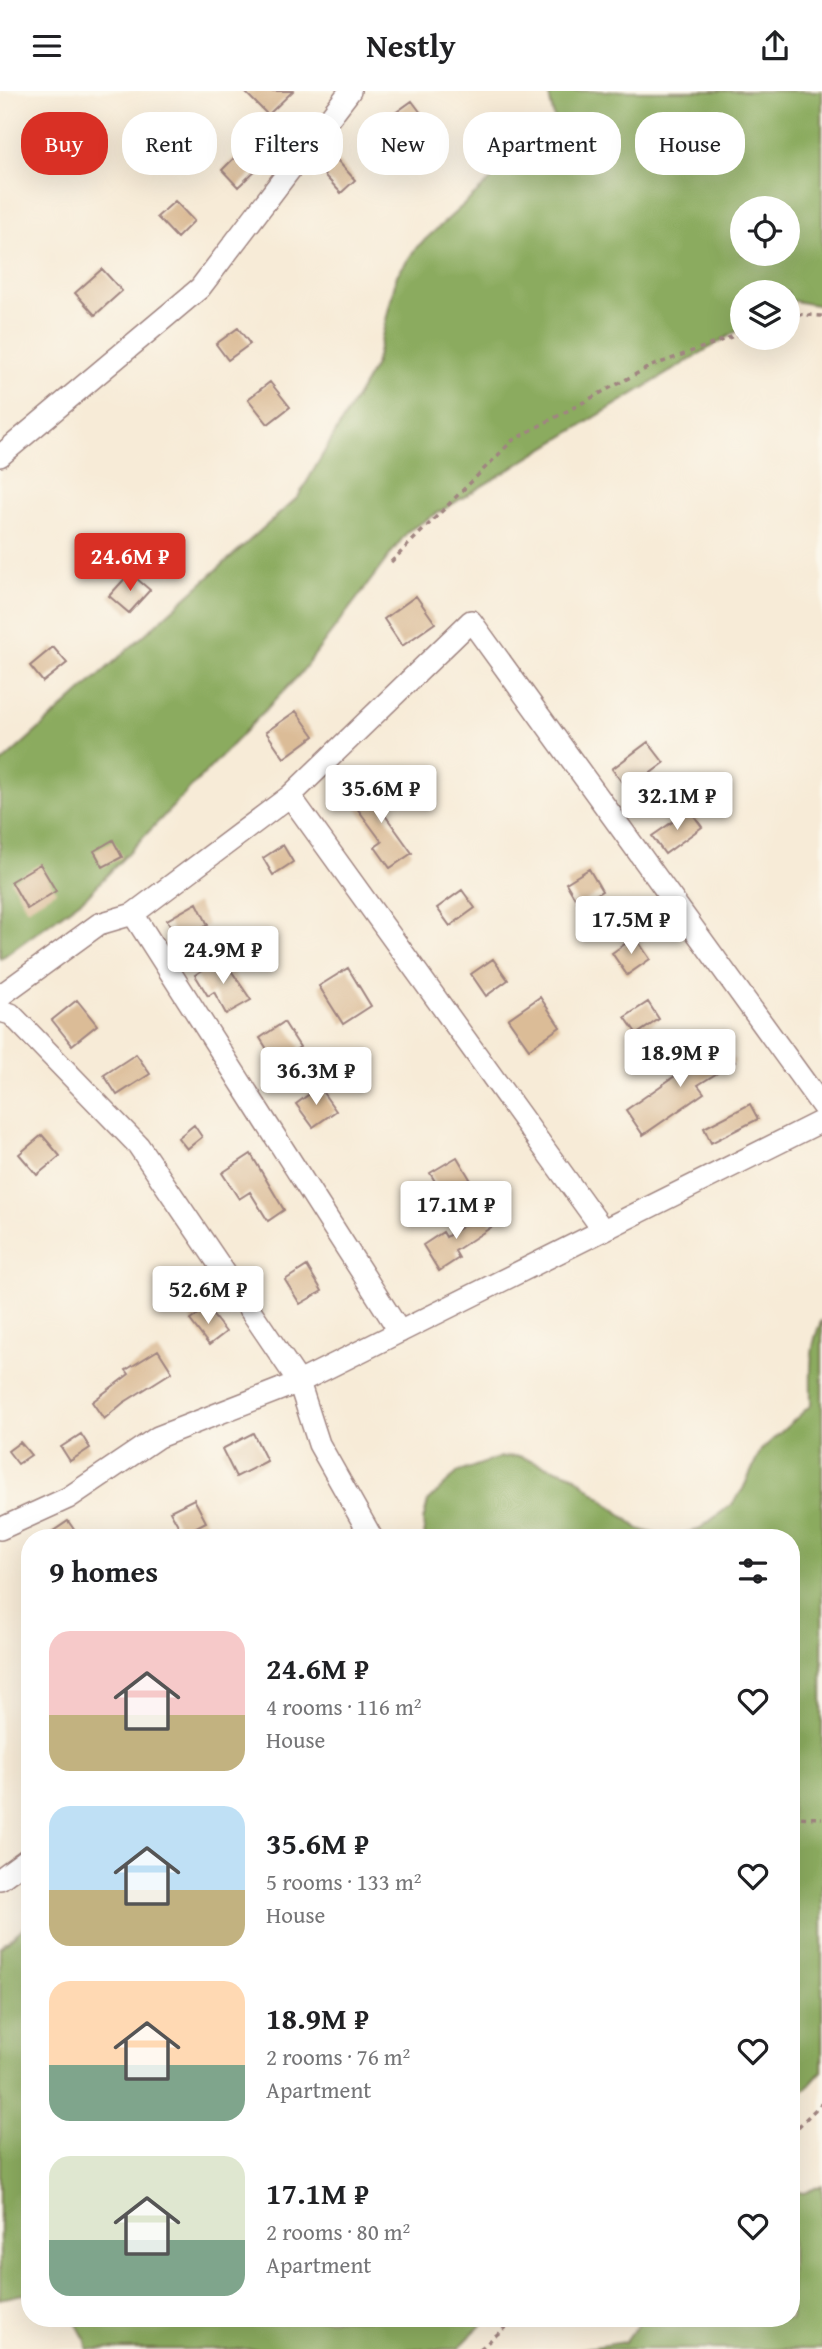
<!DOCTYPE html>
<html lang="en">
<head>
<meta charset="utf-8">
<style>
  :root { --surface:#fff; --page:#f2f2f2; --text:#202124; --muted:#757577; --accent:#d93025 }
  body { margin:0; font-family:"Gentium Book Plus",serif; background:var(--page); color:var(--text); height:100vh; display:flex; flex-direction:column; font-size:26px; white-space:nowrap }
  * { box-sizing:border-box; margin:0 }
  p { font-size:23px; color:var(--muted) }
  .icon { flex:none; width:38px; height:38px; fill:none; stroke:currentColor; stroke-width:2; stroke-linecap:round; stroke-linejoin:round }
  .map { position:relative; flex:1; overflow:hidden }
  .sheet { position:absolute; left:21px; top:1438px; width:779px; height:798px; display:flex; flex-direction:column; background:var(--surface); border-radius:28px; box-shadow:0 7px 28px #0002 }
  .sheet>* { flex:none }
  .banner { position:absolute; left:21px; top:21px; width:780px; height:63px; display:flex; gap:14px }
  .buttons { position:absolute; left:730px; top:105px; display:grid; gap:14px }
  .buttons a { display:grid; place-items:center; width:70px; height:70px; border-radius:50%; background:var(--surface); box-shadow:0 7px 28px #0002; font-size:35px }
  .price { position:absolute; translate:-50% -60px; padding:0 16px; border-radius:7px; background:#fff; color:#222; font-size:23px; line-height:46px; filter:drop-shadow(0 2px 4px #0008) }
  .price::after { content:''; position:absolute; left:50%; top:42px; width:21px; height:16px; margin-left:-10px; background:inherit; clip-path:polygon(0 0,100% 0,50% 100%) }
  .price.on { background:var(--accent); color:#fff }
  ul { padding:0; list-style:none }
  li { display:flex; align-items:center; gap:21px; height:175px; padding:0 28px }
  li span { display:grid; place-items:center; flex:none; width:196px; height:140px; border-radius:21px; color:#555 }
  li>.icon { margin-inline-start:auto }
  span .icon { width:84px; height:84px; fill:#fffc; stroke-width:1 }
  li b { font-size:30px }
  h2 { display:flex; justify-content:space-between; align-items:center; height:84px; padding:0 28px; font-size:30px }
  .pill { padding:0 24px; border-radius:28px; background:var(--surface); box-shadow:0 7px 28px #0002; font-size:24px; line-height:63px }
  .pill.on { background:var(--accent); color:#fff }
  header { display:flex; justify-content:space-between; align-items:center; height:91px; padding:0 28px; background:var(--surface); font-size:32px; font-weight:600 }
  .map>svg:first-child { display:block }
  .forest { fill:#8bab5e; stroke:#6a6544; stroke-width:2; fill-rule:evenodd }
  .building { fill:#dbbc97 }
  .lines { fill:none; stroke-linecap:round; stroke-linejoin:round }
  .minor-casing { stroke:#a08581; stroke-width:24 }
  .path { stroke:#a08581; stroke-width:3.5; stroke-dasharray:5 5; stroke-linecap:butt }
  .minor { stroke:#fff; stroke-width:21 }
</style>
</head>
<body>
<header><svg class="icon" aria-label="menu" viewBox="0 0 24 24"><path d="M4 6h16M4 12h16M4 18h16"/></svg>Nestly<svg class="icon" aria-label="share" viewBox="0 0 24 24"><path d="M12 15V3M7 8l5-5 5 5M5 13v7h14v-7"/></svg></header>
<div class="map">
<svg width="822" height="2258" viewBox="0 0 822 2258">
  <rect width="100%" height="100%" fill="#fbf7ec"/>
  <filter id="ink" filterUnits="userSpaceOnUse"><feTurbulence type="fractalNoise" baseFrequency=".0143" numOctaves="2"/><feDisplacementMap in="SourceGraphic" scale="14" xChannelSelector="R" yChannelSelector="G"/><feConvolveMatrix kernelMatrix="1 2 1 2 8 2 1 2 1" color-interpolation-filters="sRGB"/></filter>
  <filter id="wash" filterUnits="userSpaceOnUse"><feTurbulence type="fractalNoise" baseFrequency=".00686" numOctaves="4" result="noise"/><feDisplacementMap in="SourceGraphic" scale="28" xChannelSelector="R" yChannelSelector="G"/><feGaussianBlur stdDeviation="1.57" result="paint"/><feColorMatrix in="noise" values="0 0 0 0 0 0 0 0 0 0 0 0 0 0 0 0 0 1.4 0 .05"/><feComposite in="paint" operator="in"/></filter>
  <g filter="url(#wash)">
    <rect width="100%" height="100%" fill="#f7ebd7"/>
    <path class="forest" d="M548,0H822V215L788,209V201H742V237L408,440L300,583L87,805L0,868V673L298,406L375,274L397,184L417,156L555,31ZM742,117H788V163H742Z
      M822,1229V1980L807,1997L791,2008V1447H425L423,1430L428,1410L458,1381L501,1366L519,1365L573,1384L639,1438L658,1444H678L698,1439L732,1413L743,1398L761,1359L811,1314C811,1284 808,1256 822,1229Z
      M30,1831V2205L23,2203L0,2208V1857Z
      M822,2094V2258H580L625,2251L642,2228H791V2100L804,2102Z
      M74,2228H487L458,2258H88L86,2250Z"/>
    <g id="blocks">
      <path class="building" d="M244,0H293L268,24Z
        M412,10L436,42L415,57L391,25Z
        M245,56L262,73L238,96L222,79Z
        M329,60L355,89L341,102L314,73Z
        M175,110L194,130L177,147L157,126Z
        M102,178L122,200L95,224L75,202Z
        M238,237L250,253L228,269L216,253Z
        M270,291L290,316L268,333L248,308Z
        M130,482L150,499L129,522L109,505Z
        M416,505L435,532L402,555L384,528Z
        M53,556L67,572L43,591L30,575Z
        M296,620L314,645L284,667L266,641Z
        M648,651L664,672L628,699L612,678Z
        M374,691L391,714L382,720L412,762L390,777L375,756L382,751L351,709Z
        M690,719L702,736L665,763L652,745Z
        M113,749L122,766L103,776L94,760Z
        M283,754L293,771L273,784L263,767Z
        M40,773L56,800L27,818L11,790Z
        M589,778L602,800L579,814L566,792Z
        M462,799L475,817L450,835L437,817Z
        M197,812L208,834L178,850L167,829Z
        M635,846L650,868L627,884L612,862Z
        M222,866L251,909L226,923L214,901L208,905L195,884Z
        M493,868L508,889L486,905L471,883Z
        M348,877L371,915L343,933L319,895Z
        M540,906L560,936L529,958L508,928Z
        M77,909L97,934L72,954L52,929Z
        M648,911L659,928L637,943L625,926Z
        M284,931L300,956L276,972L260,947Z
        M722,949L735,971L698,994L704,1002L643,1044L626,1019L705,964L702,960Z
        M136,963L150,983L117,1004L104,984Z
        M319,996L336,1020L313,1036L296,1013Z
        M750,1013L758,1028L711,1052L704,1037Z
        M194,1034L202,1046L187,1058L178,1047Z
        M42,1044L60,1065L37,1084L19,1063Z
        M251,1063L284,1119L268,1130L250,1101L239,1108L222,1082Z
        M457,1066L470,1088L443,1104L430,1082Z
        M484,1121L493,1135L455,1160L459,1167L439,1180L423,1154L443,1141L446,1146Z
        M307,1175L322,1200L300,1213L285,1189Z
        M207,1217L226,1241L209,1254L190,1229Z
        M158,1259L172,1281L123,1312L104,1328L92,1311L129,1283L126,1279Z
        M253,1342L267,1370L236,1386L222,1358Z
        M81,1343L90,1357L70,1370L61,1356Z
        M20,1351L31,1364L18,1373L8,1360Z
        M194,1408L206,1431L183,1443L170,1420Z
        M68,1430L80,1447H43Z"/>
    </g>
  </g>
  <g filter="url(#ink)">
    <use href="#blocks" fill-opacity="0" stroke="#a08581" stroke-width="2"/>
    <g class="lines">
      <defs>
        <path id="minor" d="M0,365L200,197L350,0
          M290,705L133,823L400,1241
          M0,905L99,833L133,823
          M0,920L11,923L138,1054L299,1291L319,1353L372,1447
          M603,1139L290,705L471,530L822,1015
          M0,1438L68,1407L158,1346L299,1291L822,1030
          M0,1788L30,1766"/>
      </defs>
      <use href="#minor" class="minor-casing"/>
      <path class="path" d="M788,225L793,223L822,225
        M391,471L513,349L649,276L742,242
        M791,1726L822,1727
        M791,2043L822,2012
        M480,2258L515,2228"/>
      <use href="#minor" class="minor"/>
    </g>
  </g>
</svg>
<div class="buttons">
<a><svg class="icon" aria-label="locate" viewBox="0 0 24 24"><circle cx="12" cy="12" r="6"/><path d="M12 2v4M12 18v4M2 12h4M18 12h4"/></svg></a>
<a><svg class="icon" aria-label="layers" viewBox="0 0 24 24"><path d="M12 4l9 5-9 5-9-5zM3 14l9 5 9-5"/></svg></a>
</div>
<b class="price on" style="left:130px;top:502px">24.6M ₽</b>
<b class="price" style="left:381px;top:734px">35.6M ₽</b>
<b class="price" style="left:677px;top:741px">32.1M ₽</b>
<b class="price" style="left:631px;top:865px">17.5M ₽</b>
<b class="price" style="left:223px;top:895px">24.9M ₽</b>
<b class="price" style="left:680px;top:998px">18.9M ₽</b>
<b class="price" style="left:316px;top:1016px">36.3M ₽</b>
<b class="price" style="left:456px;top:1150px">17.1M ₽</b>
<b class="price" style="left:208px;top:1235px">52.6M ₽</b>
<div class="banner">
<a class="pill on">Buy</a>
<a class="pill">Rent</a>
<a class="pill">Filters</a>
<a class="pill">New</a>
<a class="pill">Apartment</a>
<a class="pill">House</a>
</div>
<section class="sheet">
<h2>9 homes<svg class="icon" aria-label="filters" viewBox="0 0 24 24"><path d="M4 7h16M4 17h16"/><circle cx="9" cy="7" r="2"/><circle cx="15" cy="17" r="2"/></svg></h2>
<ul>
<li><span style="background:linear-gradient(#f6c9c9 60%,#c2b280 0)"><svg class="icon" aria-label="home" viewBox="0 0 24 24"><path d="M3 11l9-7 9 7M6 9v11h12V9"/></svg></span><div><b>24.6M ₽</b><p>4 rooms · 116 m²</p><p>House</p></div><svg class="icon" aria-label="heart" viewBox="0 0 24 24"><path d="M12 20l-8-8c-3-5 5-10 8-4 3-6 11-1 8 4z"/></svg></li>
<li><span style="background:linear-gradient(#bfe0f5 60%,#c2b280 0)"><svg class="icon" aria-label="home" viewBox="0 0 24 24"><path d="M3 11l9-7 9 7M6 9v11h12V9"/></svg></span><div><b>35.6M ₽</b><p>5 rooms · 133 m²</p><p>House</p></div><svg class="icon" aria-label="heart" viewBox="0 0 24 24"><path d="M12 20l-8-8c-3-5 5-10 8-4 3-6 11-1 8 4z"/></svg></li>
<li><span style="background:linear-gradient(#ffd9b3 60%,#7fa58c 0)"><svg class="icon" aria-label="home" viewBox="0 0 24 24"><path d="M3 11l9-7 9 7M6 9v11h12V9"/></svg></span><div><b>18.9M ₽</b><p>2 rooms · 76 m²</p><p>Apartment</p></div><svg class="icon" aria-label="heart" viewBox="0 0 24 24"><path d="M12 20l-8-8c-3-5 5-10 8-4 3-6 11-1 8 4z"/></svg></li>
<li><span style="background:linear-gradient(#dfe7d0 60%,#7fa58c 0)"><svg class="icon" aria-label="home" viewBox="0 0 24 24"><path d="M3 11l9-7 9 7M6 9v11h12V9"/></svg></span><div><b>17.1M ₽</b><p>2 rooms · 80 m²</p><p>Apartment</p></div><svg class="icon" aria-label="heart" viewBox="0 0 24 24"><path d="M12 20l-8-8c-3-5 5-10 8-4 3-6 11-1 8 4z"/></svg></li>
</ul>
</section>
</div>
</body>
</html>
